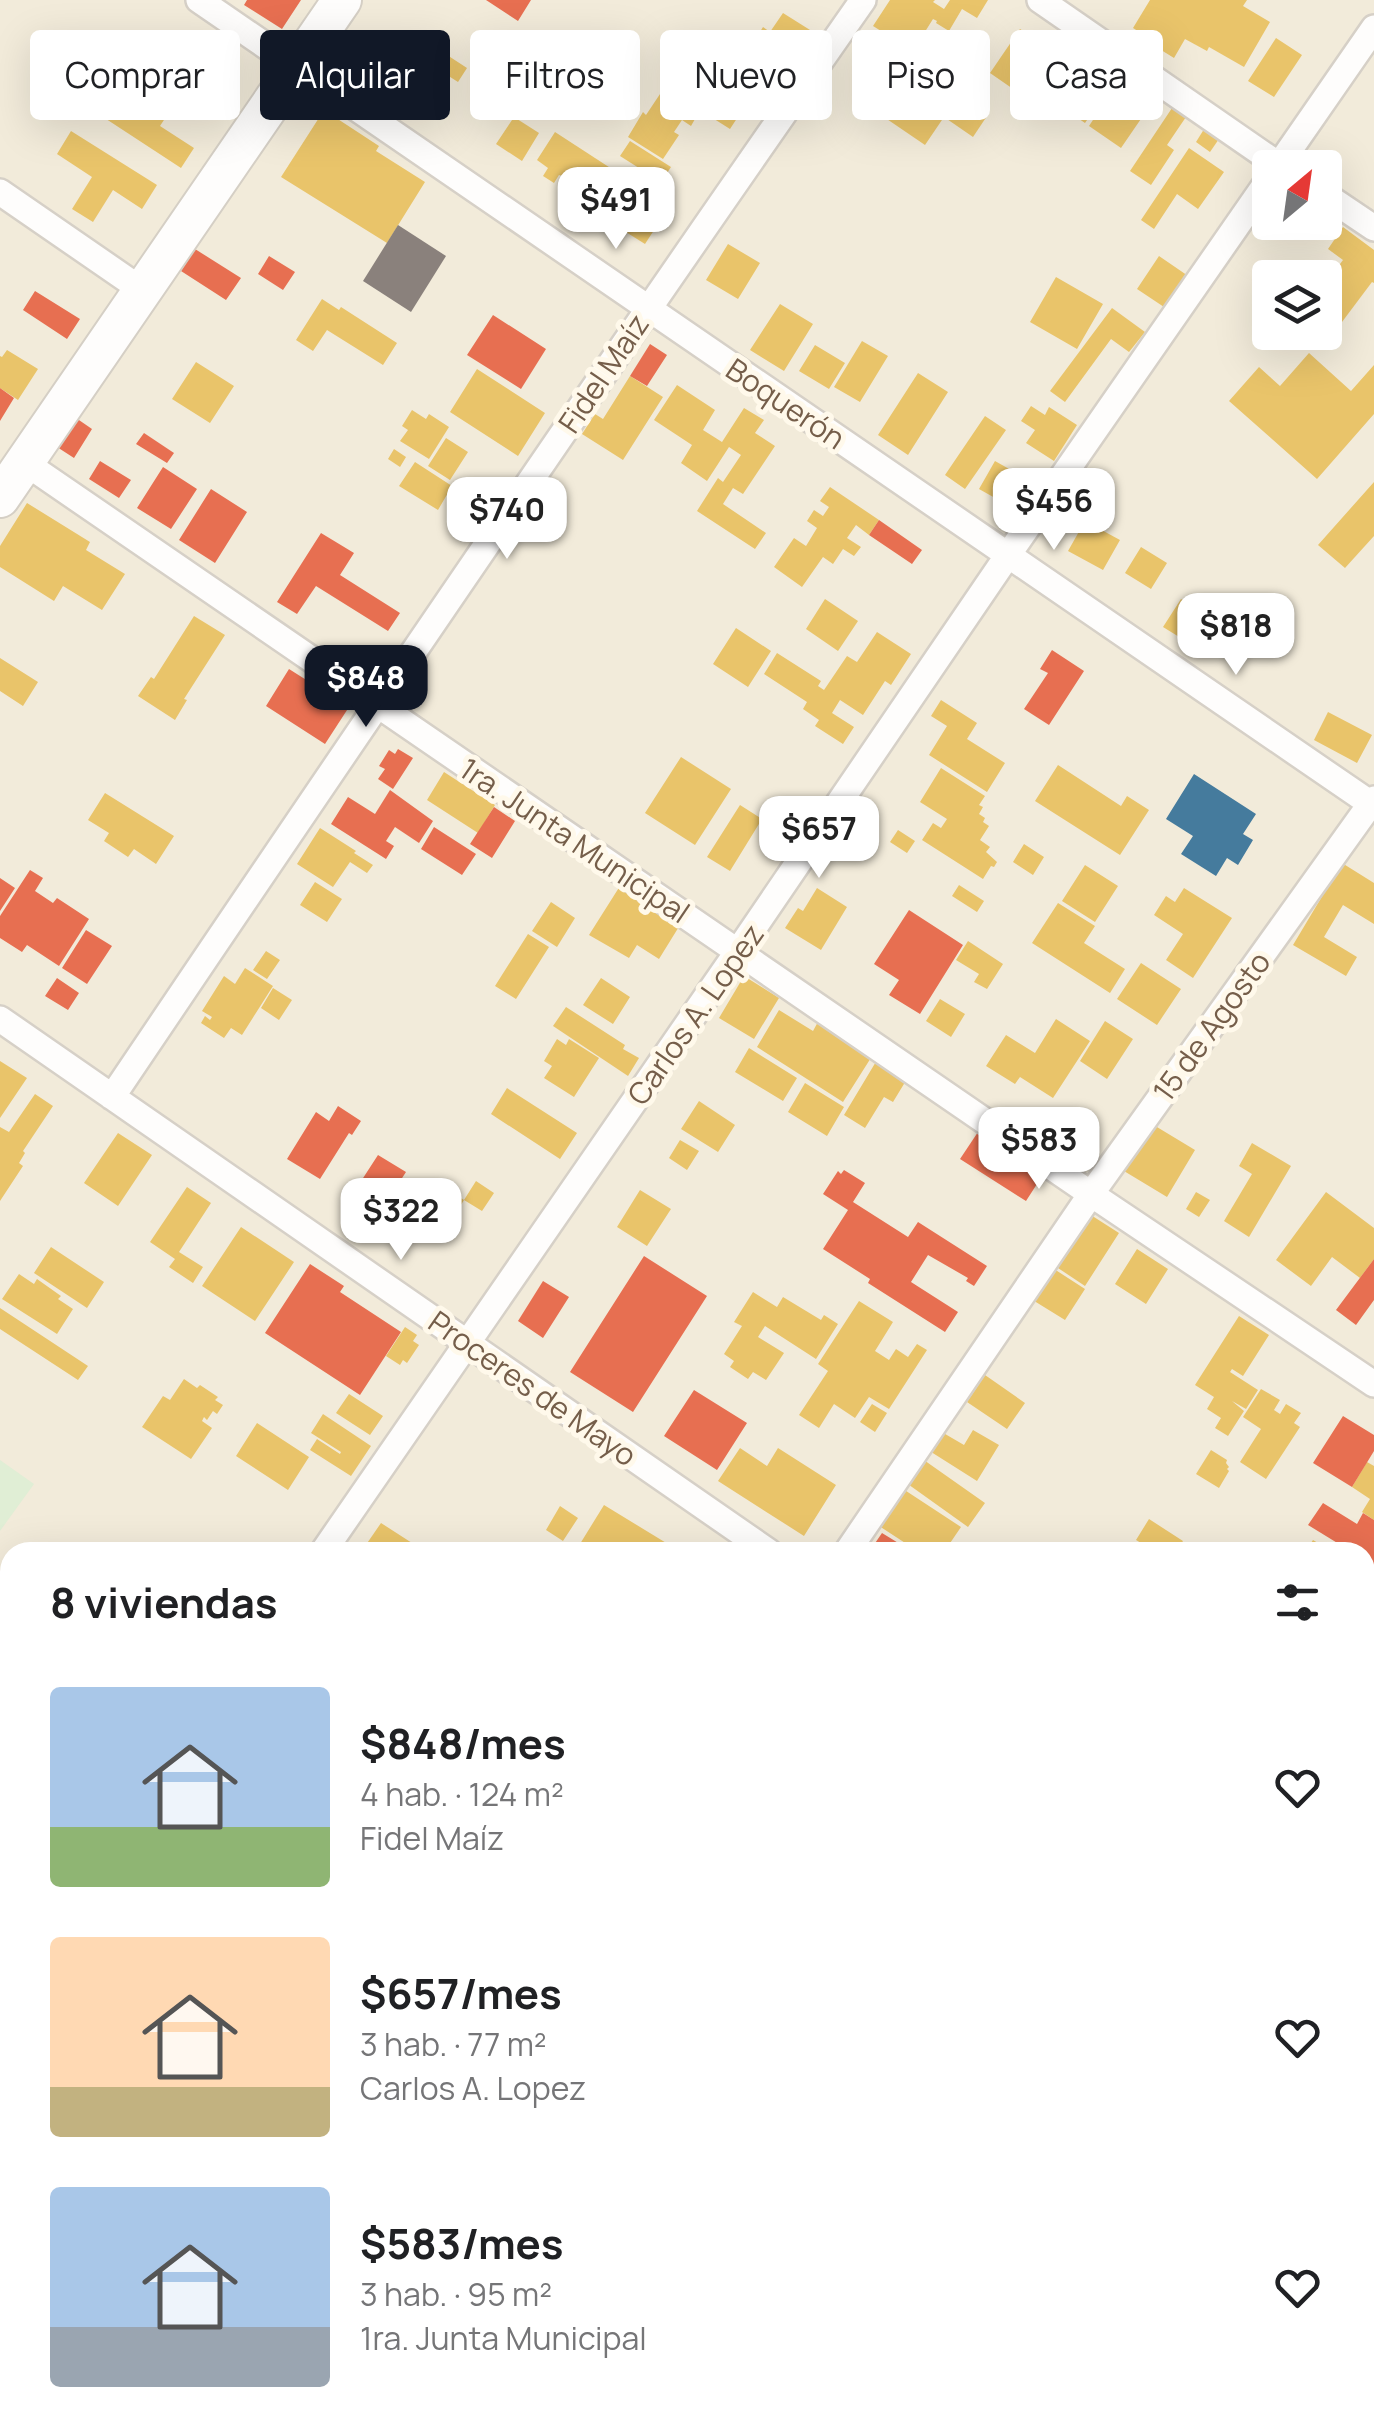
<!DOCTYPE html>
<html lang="es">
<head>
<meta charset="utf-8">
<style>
  :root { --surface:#fff; --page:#f6f6f6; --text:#202124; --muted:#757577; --accent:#111827 }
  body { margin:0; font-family:Manrope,sans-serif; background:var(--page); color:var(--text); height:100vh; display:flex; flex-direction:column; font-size:38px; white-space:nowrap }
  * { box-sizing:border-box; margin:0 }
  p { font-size:32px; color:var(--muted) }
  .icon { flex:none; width:55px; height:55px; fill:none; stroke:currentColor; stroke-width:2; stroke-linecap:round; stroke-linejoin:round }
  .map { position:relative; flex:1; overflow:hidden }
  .side { position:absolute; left:0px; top:1542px; width:1375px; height:892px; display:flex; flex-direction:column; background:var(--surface); border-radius:30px 30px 0 0; box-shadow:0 10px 40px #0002 }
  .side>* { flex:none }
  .hud { position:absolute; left:30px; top:30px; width:1315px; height:90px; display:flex; gap:20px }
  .needle { width:65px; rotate:29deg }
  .buttons { position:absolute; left:1252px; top:150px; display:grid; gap:20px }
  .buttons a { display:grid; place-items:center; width:90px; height:90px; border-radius:10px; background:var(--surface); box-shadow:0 10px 40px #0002; font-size:50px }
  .price { position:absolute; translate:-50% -85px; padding:0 22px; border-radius:20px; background:#fff; color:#222; font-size:32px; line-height:65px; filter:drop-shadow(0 2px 5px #0008) }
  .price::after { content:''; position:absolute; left:50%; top:60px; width:30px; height:22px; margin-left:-15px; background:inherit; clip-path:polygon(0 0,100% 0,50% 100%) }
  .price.current { background:var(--accent); color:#fff }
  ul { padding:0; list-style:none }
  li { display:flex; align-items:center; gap:30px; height:250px; padding:0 50px }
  li span { display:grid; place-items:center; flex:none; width:280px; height:200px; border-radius:10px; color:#555 }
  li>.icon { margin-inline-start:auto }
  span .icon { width:120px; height:120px; fill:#fffc; stroke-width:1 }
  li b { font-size:42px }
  h2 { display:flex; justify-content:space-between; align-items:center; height:120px; padding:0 50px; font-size:42px }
  .chip { padding:0 35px; border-radius:10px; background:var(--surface); box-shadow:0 10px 40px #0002; font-size:35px; line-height:90px }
  .chip.current { background:var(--accent); color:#fff }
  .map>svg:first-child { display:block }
  .residential { fill:#f2ebda; fill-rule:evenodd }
  .green { fill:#e0eed5 }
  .homes { fill:#e9c46a }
  .shops { fill:#e76f51 }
  .public { fill:#457b9d }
  .industry { fill:#8a817c }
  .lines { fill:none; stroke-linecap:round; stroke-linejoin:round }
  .street-casing { stroke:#d6d0c7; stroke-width:30 }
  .secondary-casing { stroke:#d5cfc5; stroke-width:42 }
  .street { stroke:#fefdfc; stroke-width:25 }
  .secondary { stroke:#fefdfc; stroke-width:38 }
  .labels { text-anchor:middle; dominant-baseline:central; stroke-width:10; stroke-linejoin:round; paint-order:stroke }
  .street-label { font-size:30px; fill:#755e4a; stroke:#fff9eb }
</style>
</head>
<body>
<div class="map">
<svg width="1374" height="2433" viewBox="0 0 1374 2433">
  <rect width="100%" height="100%" fill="#f7f3ea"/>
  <path class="residential" d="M0,0H1374V2433H0ZM1270,168H1325V222H1270ZM1270,278H1325V332H1270ZM10,1552H1365V2425H10Z"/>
  <path class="green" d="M0,1460L34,1484L0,1531Z"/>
  <path class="homes" d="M890,0H935L933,2L944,9L950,0H988L977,18L962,9L949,31L936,23L937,21L933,19L911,54L895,44L897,41L873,26Z
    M1150,0H1247L1243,6L1270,22L1244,67L1209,47L1207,51L1185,39L1174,58L1153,45L1155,42L1133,28Z
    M783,13L818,35L797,68L755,40L763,27L770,32Z
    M1020,29L1061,56L1036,93L1021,83L1016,91L990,73Z
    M421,38L467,68L458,82L447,75L436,92L401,70Z
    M1276,38L1302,55L1274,97L1248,81Z
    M150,41L180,60L166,81L137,62Z
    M363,44L387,59L375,78L351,63Z
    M723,52L772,84L756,109L747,103L730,129L673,93L690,66L707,77Z
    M102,54L175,103L160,126L194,148L181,168L100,115L109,101L82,84Z
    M1089,70L1111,85L1085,123L1063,108Z
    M931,75L989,113L973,137L944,117L925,145L878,113L896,85L915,98Z
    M662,91L690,108L686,113L695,119L691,126L682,120L674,132L679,135L663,159L628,137L643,112L646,115Z
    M1112,91L1145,113L1121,148L1089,126Z
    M1174,105L1188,114L1167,145L1174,150L1151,185L1130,171Z
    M324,110L379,146L376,151L425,182L387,243L281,177Z
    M514,117L539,133L522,161L496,144Z
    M1206,126L1221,136L1210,152L1196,142Z
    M71,131L157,185L142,209L113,190L93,222L72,209L92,177L57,154Z
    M555,132L615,171L598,199L587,192L580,203L564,192L567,186L559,181L562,176L559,175L554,183L543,176L548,168L537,160Z
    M630,141L671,167L661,182L620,156Z
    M1189,148L1224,172L1198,209L1177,194L1154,229L1141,220Z
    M613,181L623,188L621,192L628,196L630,192L642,200L638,207L660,221L645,244L594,212Z
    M1343,227L1374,250V283L1372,282L1342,322L1327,311L1330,307L1325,303V284L1343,260L1328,249Z
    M728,244L760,263L738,299L706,280Z
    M1159,256L1194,280L1173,313L1137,289Z
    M1056,277L1103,304L1077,349L1030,322Z
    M322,299L339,310L341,307L397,343L383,365L327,330L313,351L296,340Z
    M780,304L813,324L784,371L750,350Z
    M1112,308L1145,332L1129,352L1111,339L1065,402L1050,391Z
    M862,341L888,356L860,402L834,387Z
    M815,345L845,363L829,389L799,371Z
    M7,350L38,369L18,400L0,388V356L2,357Z
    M1309,353L1351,391L1374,365V414L1317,479L1229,401L1259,367L1280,386Z
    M196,362L234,386L210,423L172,399Z
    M477,369L545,413L518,456L450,412Z
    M918,373L948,392L908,455L878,435Z
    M630,376L663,397L623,460L582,434L595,414L603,419Z
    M677,385L715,410L703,430L722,442L744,408L764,420L755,433L775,446L743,494L733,488L723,504L766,533L755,549L697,511L718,478L723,482L741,455L729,447L707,481L681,463L692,445L654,420Z
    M1031,406L1045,415L1049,407L1077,425L1054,461L1026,443L1035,430L1021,421Z
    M412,410L426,419L429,414L449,427L429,459L400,441L408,430L402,426Z
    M985,416L1006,430L965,489L945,475Z
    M446,438L468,452L450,480L428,466Z
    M394,449L406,457L400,467L388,459Z
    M995,461L1027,479L1011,507L979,489Z
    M415,462L452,486L438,510L399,486Z
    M1374,482V536L1345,568L1318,545Z
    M830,487L879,520L869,535L856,525L847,538L861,547L854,556L843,549L833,564L823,557L802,587L774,567L794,538L806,546L817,528L807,521L814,510L823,516L829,507L820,501Z
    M27,503L90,542L86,550L125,574L102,610L63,586L54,601L0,567V546Z
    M1085,521L1120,540L1103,570L1068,551Z
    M1141,547L1167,563L1151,589L1125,573Z
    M825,599L858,621L838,651L806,629Z
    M1181,599L1206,615L1189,643L1163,627Z
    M194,616L225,635L184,699L187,700L175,720L138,696L151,677L154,679Z
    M736,628L771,651L748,687L713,664Z
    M877,632L911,654L891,685L885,681L863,715L840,700L832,713L854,727L843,744L815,726L819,720L803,709L807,702L764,674L777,653L821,681L818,686L824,690L847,656L857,662Z
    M0,658L38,682L23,706L0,691Z
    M941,700L977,723L967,739L1005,763L987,792L929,755L947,726L931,716Z
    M1328,712L1372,735L1357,763L1314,740Z
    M681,757L731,789L695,845L645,813Z
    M1058,765L1121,806L1127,796L1149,810L1120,855L1035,801Z
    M941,768L985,796L979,805L983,807L979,814L985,818L983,822L989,826L980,840L990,847L986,852L997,862L994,867L991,866L983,879L922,840L933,823L941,828L947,819L920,802Z
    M444,772L495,805L478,833L427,800Z
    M105,793L174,836L156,864L134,849L128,857L104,841L109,833L88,820Z
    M740,805L762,819L730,871L707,857Z
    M320,828L356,851L354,853L373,865L367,873L350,862L333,887L297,864Z
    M898,830L915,841L907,853L890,842Z
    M1024,844L1044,857L1033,875L1013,862Z
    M1342,863L1374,883V924L1343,905L1324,937L1357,957L1346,976L1293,945Z
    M1085,865L1118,886L1095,922L1062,901Z
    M315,882L342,899L327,922L300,905Z
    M959,885L984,901L977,912L952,896Z
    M620,886L680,925L659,959L637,945L629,958L589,935Z
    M817,888L847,907L821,950L785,928L798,908L803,911Z
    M1184,888L1232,918L1193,978L1166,960L1183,934L1154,915L1166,896L1175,902Z
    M551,902L575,918L557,947L532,931Z
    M1058,903L1095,926L1084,943L1125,969L1110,993L1032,943Z
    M528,934L549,947L516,999L495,986Z
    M968,941L1003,964L987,989L974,982L979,974L956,960Z
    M266,951L280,960L267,979L253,970Z
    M1141,963L1181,989L1157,1025L1117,999Z
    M245,968L273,986L242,1035L231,1028L224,1038L201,1023L205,1016L210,1020L212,1017L202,1011L224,976L235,984Z
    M744,976L779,998L754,1039L719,1018Z
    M601,978L630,997L613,1024L583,1005Z
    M273,988L292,1000L279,1020L261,1008Z
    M940,999L965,1014L951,1037L926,1021Z
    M566,1007L625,1045L623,1049L639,1058L628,1076L553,1026Z
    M779,1010L813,1031L819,1020L874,1053L843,1102L757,1047Z
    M1056,1019L1090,1041L1053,1098L1020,1077L1015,1084L986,1066L1006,1035L1035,1053Z
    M1105,1021L1133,1039L1107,1079L1080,1061Z
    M557,1039L566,1045L569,1039L599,1058L574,1097L544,1078L552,1066L544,1061Z
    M749,1048L797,1078L783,1101L735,1072Z
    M880,1055L910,1074L893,1102L884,1097L865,1128L844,1115Z
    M0,1061L27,1078L0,1118Z
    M805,1083L844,1107L827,1136L788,1112Z
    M507,1088L577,1133L560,1159L491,1114Z
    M35,1094L53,1106L23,1151L25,1153L19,1163L23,1166L0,1201V1127L9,1132Z
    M699,1101L735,1125L718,1152L681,1129Z
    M1147,1121L1195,1150L1167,1197L1119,1168Z
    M118,1133L152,1155L118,1206L84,1183Z
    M680,1140L699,1151L687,1170L669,1158Z
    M1252,1143L1291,1166L1249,1237L1224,1221L1252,1174L1239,1166Z
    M476,1181L494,1193L482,1211L464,1200L452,1219L436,1209L448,1190L464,1200Z
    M187,1187L211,1203L179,1252L203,1267L193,1283L169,1267L175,1259L150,1242Z
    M640,1190L671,1209L647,1246L617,1227Z
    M1196,1192L1210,1200L1199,1217L1186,1209Z
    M1326,1192L1374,1228V1259L1360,1278L1332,1257L1311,1286L1276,1260Z
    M1083,1210L1119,1233L1085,1286L1049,1262Z
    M241,1227L294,1262L255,1321L202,1286Z
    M51,1247L104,1282L87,1308L34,1273Z
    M1137,1249L1168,1269L1146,1304L1115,1284Z
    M1051,1267L1085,1289L1065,1320L1031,1299Z
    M19,1274L34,1284L37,1279L61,1296L58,1299L73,1309L57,1334L2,1299Z
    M753,1292L777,1307L783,1297L821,1320L824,1315L838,1324L816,1359L765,1326L758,1337L784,1353L766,1380L753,1372L748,1379L730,1367L734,1361L724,1354L742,1326L734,1322Z
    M859,1301L893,1322L875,1351L889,1360L896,1349L908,1357L917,1344L927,1350L889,1409L869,1397L855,1418L834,1404L819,1428L799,1415L828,1371L818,1364Z
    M0,1308L88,1366L78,1380L0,1329Z
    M1239,1316L1269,1335L1243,1376L1232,1369L1230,1372L1258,1390L1246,1409L1232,1401L1244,1411L1228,1436L1215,1428L1221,1418L1207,1409L1214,1397L1195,1385Z
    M405,1327L417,1335L413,1341L419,1345L407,1363L403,1360L400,1365L386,1356Z
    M985,1375L1025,1403L1007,1429L967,1402Z
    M184,1379L197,1388L200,1385L218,1397L215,1400L223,1405L217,1414L213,1411L207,1420L204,1417L202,1421L212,1428L191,1459L142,1427L163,1396L170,1400Z
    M1261,1389L1280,1400L1274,1410L1280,1414L1286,1404L1301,1413L1294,1423L1300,1427L1266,1479L1240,1462L1261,1429L1243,1417Z
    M349,1394L383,1416L370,1435L336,1413Z
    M872,1404L887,1413L875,1432L860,1422Z
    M323,1414L371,1446L351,1476L310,1450L317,1439L340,1454L341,1452L311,1433Z
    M257,1423L309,1457L288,1490L236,1456Z
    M973,1430L999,1445L977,1481L928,1450L940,1431L964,1445Z
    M740,1448L767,1466L778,1448L836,1485L804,1536L718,1481Z
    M1211,1450L1227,1460L1226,1463L1229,1467L1227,1469L1229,1471L1219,1488L1196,1474Z
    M921,1458L985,1503L968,1527L905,1482Z
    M1367,1462L1374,1466V1520L1362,1512L1370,1499L1352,1487Z
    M897,1485L961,1527L944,1552H919L873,1522Z
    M604,1505L681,1552H575Z
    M560,1506L578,1518L563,1541L546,1530Z
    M1149,1519L1183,1541L1176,1552H1156L1136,1540Z
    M381,1523L426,1552H361Z
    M1313,1540L1333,1552H1305Z
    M1365,1791L1374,1797V1842L1365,1856Z
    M0,2308L10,2315V2425H55L49,2433H0Z
    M307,2425H339L334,2433H302Z
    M627,2425H730L742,2433H706L694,2425L689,2433H640Z
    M978,2425H1027L1022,2433H973Z"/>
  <path class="shops" d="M247,0H301L282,29L244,5Z
    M486,0H531L518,21Z
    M195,249L241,278L226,300L181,271Z
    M269,256L295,272L283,290L258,274Z
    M35,291L80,319L67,339L23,310Z
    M493,315L546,349L521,389L467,355Z
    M650,344L667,355L647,386L630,376Z
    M0,388L14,398L0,421Z
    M76,418L92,429L74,458L57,447Z
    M144,433L174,453L167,463L136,444Z
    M100,461L131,480L119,498L89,479Z
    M163,467L197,489L171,529L137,508Z
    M211,489L247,512L215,563L179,540Z
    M879,520L922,550L912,564L869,535Z
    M321,533L354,553L340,575L400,613L388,631L316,586L297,614L277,602Z
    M1052,650L1084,671L1049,725L1024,709L1048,673L1040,669Z
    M289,669L349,707L325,744L266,706Z
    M398,749L413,758L393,789L378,779L385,769L379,766L389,750L395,754Z
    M390,790L433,821L419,843L395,827L386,841L394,846L386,859L331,824L348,797L375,814Z
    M494,807L515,821L492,858L470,844Z
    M434,827L476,854L462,875L421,849Z
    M30,870L43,878L35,891L53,903L57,898L89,919L59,966L27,945L22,952L0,938V916Z
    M0,878L15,888L0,911Z
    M909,910L963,945L920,1014L889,995L899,980L874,964Z
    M86,930L112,946L87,984L62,968Z
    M57,978L79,993L68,1010L45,996Z
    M338,1106L361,1121L352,1135L349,1133L320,1179L287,1159L316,1112L329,1121Z
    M980,1129L1046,1170L1026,1201L960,1159Z
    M378,1155L406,1172L382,1209L354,1192Z
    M844,1170L865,1183L853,1202L908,1237L918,1222L987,1266L974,1286L966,1281L968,1278L928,1255L911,1282L958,1312L945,1332L868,1283L870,1279L823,1249L848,1210L823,1194L838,1171L841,1174Z
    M644,1256L707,1296L633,1412L570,1372Z
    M1374,1259V1300L1356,1325L1336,1310Z
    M310,1264L344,1286L340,1292L401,1332L360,1395L265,1333Z
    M543,1281L569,1297L543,1338L518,1321Z
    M694,1390L747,1423L717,1470L664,1436Z
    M1343,1416L1374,1435V1451L1352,1487L1313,1463Z
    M1323,1503L1357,1524L1363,1513L1374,1520V1567L1365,1561V1552H1352L1308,1525Z
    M882,1533L913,1552H869Z
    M1365,2007L1374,2013V2067L1365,2061Z
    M1365,2327L1374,2332V2365L1365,2360Z
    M1179,2425H1196L1208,2433H1173Z"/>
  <path class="public" d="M1194,774L1256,814L1243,834L1253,840L1238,865L1227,858L1216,876L1181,854L1193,836L1166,819Z"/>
  <path class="industry" d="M398,225L446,256L411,312L363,281Z"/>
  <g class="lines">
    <defs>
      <path id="street" d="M199,0L1374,806
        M1040,0L1283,168
        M1277,168L1374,28
        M0,192L142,290
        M1325,195L1374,228
        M24,462L1091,1194L1374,1384
        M0,1019L769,1552
        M112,1097C360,729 609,363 863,0
        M323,1552L738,951L1008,555L1270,178
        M847,1552L1091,1194L1374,799
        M1365,1658L1374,1645
        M1365,1963L1374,1969
        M0,2023L10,2008
        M0,2148L10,2155
        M405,2425L417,2433
        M1230,2425L1242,2433
        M273,2433L278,2425
        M832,2433L838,2425"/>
      <path id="secondary" d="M0,498L342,0"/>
    </defs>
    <use href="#street" class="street-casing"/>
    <use href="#secondary" class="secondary-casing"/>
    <use href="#street" class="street"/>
    <use href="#secondary" class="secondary"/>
  </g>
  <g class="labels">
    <g class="street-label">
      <text transform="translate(603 373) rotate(-56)">Fidel Maíz</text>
      <text transform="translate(786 403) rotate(34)">Boquerón</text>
      <text transform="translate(575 840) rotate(34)">1ra. Junta Municipal</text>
      <text transform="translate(695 1014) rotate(-55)">Carlos A. Lopez</text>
      <text transform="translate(1211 1026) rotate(-54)">15 de Agosto</text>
      <text transform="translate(533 1388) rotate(35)">Proceres de Mayo</text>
    </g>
  </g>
</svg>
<div class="buttons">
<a><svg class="needle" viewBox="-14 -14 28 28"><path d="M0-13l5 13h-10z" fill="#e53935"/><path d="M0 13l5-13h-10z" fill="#757577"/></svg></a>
<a><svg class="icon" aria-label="layers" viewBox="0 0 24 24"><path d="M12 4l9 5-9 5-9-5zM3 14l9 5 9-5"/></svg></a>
</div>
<b class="price" style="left:616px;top:252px">$491</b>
<b class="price" style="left:1054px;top:553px">$456</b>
<b class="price" style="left:507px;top:562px">$740</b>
<b class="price" style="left:1236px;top:678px">$818</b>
<b class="price current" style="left:366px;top:730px">$848</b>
<b class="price" style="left:819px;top:881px">$657</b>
<b class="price" style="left:1039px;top:1192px">$583</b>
<b class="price" style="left:401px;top:1263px">$322</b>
<div class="hud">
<a class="chip">Comprar</a>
<a class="chip current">Alquilar</a>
<a class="chip">Filtros</a>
<a class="chip">Nuevo</a>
<a class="chip">Piso</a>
<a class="chip">Casa</a>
</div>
<section class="side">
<h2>8 viviendas<svg class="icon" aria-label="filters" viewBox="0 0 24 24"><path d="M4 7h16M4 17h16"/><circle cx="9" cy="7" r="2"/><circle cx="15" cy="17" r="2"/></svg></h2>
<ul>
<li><span style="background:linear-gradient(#a9c7e8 70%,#8fb573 0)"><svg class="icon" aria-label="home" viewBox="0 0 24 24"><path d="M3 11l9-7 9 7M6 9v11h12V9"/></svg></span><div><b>$848/mes</b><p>4 hab. · 124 m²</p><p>Fidel Maíz</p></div><svg class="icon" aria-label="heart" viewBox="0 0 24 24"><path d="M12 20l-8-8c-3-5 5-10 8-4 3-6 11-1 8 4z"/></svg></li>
<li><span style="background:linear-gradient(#ffd9b3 75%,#c2b280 0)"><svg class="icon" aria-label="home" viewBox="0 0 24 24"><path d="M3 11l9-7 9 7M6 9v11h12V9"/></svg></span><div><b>$657/mes</b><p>3 hab. · 77 m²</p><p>Carlos A. Lopez</p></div><svg class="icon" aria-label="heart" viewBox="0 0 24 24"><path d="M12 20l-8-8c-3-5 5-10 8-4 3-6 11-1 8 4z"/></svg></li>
<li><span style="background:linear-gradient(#a9c7e8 70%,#9aa5b1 0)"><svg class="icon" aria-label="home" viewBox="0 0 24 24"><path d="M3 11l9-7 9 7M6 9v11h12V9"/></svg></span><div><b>$583/mes</b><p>3 hab. · 95 m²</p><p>1ra. Junta Municipal</p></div><svg class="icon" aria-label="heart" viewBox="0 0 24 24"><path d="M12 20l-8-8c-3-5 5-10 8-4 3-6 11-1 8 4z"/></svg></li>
</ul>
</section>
</div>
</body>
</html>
